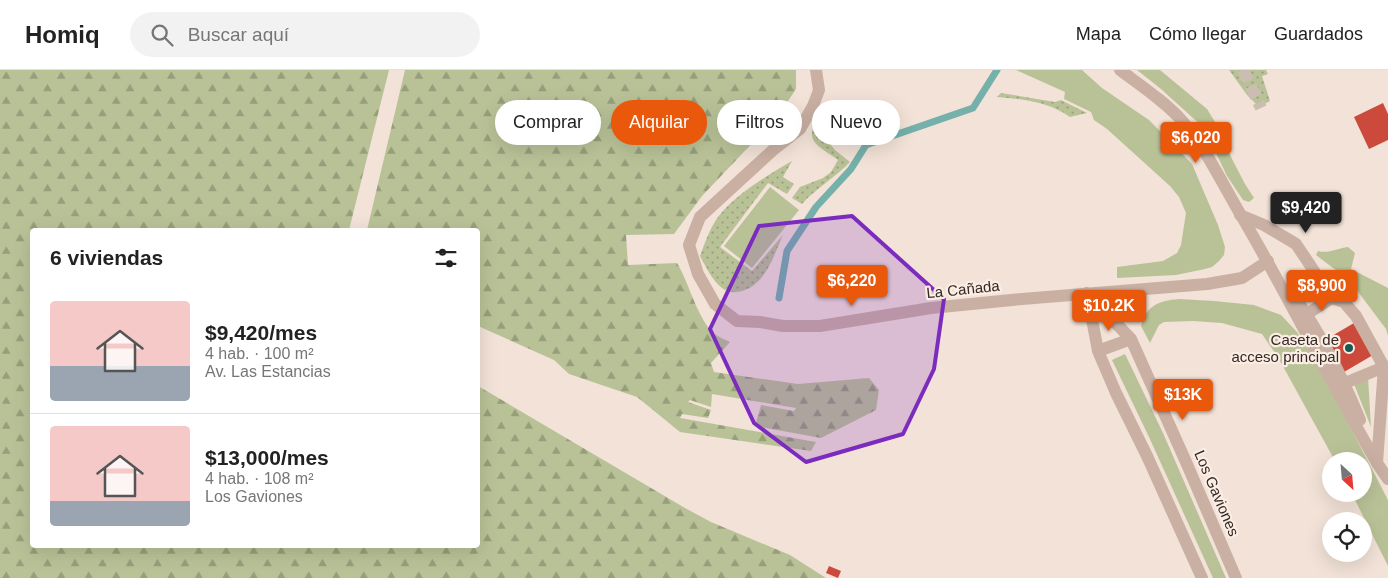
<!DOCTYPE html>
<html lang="es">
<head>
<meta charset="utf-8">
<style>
  :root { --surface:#fff; --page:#f2f2f2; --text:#222; --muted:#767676; --line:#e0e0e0; --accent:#ea580c }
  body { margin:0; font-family:Arial,sans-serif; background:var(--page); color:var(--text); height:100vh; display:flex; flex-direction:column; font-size:19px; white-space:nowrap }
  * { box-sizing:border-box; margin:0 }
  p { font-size:16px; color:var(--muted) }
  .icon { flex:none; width:28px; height:28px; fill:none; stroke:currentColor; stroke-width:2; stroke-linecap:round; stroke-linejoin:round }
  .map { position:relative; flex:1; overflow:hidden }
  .sheet { position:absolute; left:30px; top:158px; width:450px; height:320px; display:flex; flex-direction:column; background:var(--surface); border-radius:5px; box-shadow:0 5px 20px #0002 }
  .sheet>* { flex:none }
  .top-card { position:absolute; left:495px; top:30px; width:475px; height:45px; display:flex; gap:10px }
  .needle { width:32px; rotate:154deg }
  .controls { position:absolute; left:1322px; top:382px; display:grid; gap:10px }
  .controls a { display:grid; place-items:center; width:50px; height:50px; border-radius:50%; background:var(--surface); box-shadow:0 5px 20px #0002; font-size:25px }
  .price { position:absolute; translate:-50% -42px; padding:0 11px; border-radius:5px; background:var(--accent); color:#fff; font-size:16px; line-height:32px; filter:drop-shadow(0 1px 2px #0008) }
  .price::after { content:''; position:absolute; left:50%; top:30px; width:15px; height:11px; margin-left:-8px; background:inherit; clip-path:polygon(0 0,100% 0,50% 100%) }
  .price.current { background:#222; color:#fff }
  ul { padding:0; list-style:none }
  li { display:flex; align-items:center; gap:15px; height:125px; padding:0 20px }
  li+li { border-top:1px solid var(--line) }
  li span { display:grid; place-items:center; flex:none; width:140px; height:100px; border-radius:5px; color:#555 }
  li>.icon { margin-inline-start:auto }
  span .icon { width:60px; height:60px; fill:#fffc; stroke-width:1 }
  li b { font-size:21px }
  h2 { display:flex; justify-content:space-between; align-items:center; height:60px; padding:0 20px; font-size:21px }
  .tag { padding:0 18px; border-radius:22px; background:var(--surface); box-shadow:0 5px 20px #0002; font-size:18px; line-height:45px }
  .tag.current { background:var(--accent); color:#fff }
  header { display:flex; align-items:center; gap:30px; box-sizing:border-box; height:70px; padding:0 25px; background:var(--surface); border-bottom:1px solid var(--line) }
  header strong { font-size:24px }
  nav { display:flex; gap:28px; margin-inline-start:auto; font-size:18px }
  .search { width:350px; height:45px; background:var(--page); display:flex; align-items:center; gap:12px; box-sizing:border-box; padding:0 18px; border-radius:28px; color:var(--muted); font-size:19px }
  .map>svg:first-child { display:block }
  .grass { fill:url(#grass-dots) }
  .forest { fill:url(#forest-firs) }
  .garden { fill:#b9c297 }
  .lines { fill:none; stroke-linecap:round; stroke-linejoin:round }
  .stream { stroke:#75b0ab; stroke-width:7 }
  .building { fill:#cc4a3c }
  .minor-tunnel { stroke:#ccbdb3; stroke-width:12; stroke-dasharray:12 6; stroke-linecap:butt }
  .minor { stroke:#cab0a3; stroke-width:12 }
  .marked { fill:#7b2cbf; fill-opacity:0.2; stroke:#7b2cbf; stroke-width:4; stroke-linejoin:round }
  .poi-dot { fill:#195854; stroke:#faede4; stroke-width:2 }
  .labels { text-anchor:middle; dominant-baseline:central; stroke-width:4.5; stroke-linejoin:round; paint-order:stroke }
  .street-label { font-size:15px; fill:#352825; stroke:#faede4 }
  .poi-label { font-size:15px; fill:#352825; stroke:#faede4; text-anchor:end }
</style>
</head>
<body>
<header>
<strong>Homiq</strong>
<div class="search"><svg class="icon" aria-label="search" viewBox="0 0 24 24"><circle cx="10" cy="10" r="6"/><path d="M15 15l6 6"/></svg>Buscar aquí</div>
<nav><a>Mapa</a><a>Cómo llegar</a><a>Guardados</a></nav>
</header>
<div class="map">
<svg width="1388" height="508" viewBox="0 0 1388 508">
  <defs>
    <pattern id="grass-dots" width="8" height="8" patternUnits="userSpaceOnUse" patternTransform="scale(1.25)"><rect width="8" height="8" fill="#b9c297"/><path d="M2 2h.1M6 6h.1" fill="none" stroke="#979e7b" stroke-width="1.8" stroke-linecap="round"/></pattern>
    <pattern id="forest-firs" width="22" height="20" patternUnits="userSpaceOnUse" patternTransform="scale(1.25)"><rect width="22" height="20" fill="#b9c297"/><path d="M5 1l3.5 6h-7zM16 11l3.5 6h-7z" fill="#979e7b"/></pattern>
  </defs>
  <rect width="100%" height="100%" fill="#f2e2d7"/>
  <path class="grass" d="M1229,0H1266L1268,4L1262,6L1270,31L1259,37L1247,25Z
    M1001,23L1055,32L1061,30L1087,43L1070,47C1049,32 1022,29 997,27Z
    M814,57L819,60L835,80L850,92C835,108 816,118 802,134L792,128L800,117L823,108L831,102L838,90C827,81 805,73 814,57Z
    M792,91L783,107L794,114L787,124L768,113L720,177L752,201L783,165C773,187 765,218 737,222C732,223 726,221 722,218C712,210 706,197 700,186C706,170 711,154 723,141C741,121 768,105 792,91Z"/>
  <path class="forest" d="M0,0H389L349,160H32V475H478V316L685,438L711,452L790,485L826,508H0Z
    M405,0H796V19L778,46L702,126L674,164L626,165L628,195L677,193C689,212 698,252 716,265C721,268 726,270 730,272L711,293L714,302L798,314L869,308L879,320L876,340L821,368L755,356L761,335L794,341L796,338L712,324L711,337L690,330L688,332L711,340L708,348L682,344L680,348L816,372L811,381L680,362L637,327L569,304L554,290L478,256V160H367Z"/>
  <path class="garden" d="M1016,0H1082L1102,18L1149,50L1192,94L1218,155L1225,177L1224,185L1219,191L1212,197L1205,199L1176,205L1117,208V197L1163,191L1177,183L1181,175L1186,143L1179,127L1170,116L1107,59L1094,50L1091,42L1064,29L1065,22Z
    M1137,0H1160L1207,39L1220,60L1231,87L1245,114L1254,128L1249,132L1243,130L1227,106L1204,58L1161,19Z
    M770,117L799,140L752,198L724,176Z
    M1348,177L1355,183L1351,199L1388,218V266L1386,259L1350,211L1316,185L1318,181C1328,184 1338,178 1348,177Z
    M1179,229L1214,231L1254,235L1281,245L1297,262L1316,291L1388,430V496L1352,424H1364V391H1335L1279,289L1262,264L1222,253L1193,251L1164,252L1159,255L1150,273L1141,256C1147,235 1158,231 1179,229Z
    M1125,284L1163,363L1226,508H1213L1149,367L1112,290Z
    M1368,307L1371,357L1354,314Z"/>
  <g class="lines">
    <path class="stream" d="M779,228L787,181L816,137L851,99L866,75L973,38L997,0"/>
  </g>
  <path class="building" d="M842,32L867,44L858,65L832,53Z
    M1383,33L1388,44V70L1369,79L1354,47Z
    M1354,253L1373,285L1344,302L1325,270Z
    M829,496L841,501L838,508L826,503Z"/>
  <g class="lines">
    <path class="minor-tunnel" d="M1243,0L1261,38"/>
    <path class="minor" d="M816,0L819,20L813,36L800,59L773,80L700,147L689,175L698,204L715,234L737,251L760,252L783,256H820L931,238L1022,229L1207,214L1242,208L1268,191
      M1120,0C1140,15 1168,34 1184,53C1208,82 1223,115 1242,147C1289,227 1330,312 1377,393
      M1240,145L1264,155L1296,174L1332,228L1344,232L1356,246L1384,297L1377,393
      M1087,223L1131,269L1186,392L1236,508
      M1087,223L1098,281L1116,323L1147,386L1202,508
      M1292,223C1320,262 1342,306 1360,350
      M1307,244L1332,228
      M1098,281L1131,269
      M1345,313L1384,297
      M1374,385L1377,393L1388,409"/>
  </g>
  <path class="marked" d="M852,146L944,229L934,299L903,364L806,392L754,353L710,259L759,156Z"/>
  <circle class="poi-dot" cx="1349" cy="278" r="5"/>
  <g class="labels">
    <g class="street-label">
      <text transform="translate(963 219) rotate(-6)">La Cañada</text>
      <text transform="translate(1217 423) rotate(67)">Los Gaviones</text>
    </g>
    <g class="poi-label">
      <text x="1339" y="269">Caseta de<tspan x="1339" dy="17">acceso principal</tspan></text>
    </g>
  </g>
</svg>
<div class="controls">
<a><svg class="needle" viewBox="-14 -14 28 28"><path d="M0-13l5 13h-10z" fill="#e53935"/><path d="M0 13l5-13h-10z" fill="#767676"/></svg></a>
<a><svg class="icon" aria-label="locate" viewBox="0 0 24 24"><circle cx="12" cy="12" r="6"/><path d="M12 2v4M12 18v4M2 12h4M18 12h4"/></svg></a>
</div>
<b class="price" style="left:1196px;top:94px">$6,020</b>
<b class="price current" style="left:1306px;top:164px">$9,420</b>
<b class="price" style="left:852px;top:237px">$6,220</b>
<b class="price" style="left:1322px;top:242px">$8,900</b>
<b class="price" style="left:1109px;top:262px">$10.2K</b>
<b class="price" style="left:1183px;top:351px">$13K</b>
<div class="top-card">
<a class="tag">Comprar</a>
<a class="tag current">Alquilar</a>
<a class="tag">Filtros</a>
<a class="tag">Nuevo</a>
</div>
<section class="sheet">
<h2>6 viviendas<svg class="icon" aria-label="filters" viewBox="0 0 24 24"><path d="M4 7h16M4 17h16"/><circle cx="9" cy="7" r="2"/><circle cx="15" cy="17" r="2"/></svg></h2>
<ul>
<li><span style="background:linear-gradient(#f6c9c9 65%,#9aa5b1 0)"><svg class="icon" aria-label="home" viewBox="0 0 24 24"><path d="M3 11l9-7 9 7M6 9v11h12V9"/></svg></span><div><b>$9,420/mes</b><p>4 hab. · 100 m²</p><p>Av. Las Estancias</p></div></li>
<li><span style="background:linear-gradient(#f6c9c9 75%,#9aa5b1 0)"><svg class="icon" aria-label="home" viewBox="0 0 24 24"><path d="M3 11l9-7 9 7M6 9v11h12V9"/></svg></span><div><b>$13,000/mes</b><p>4 hab. · 108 m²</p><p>Los Gaviones</p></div></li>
</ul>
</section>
</div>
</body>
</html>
